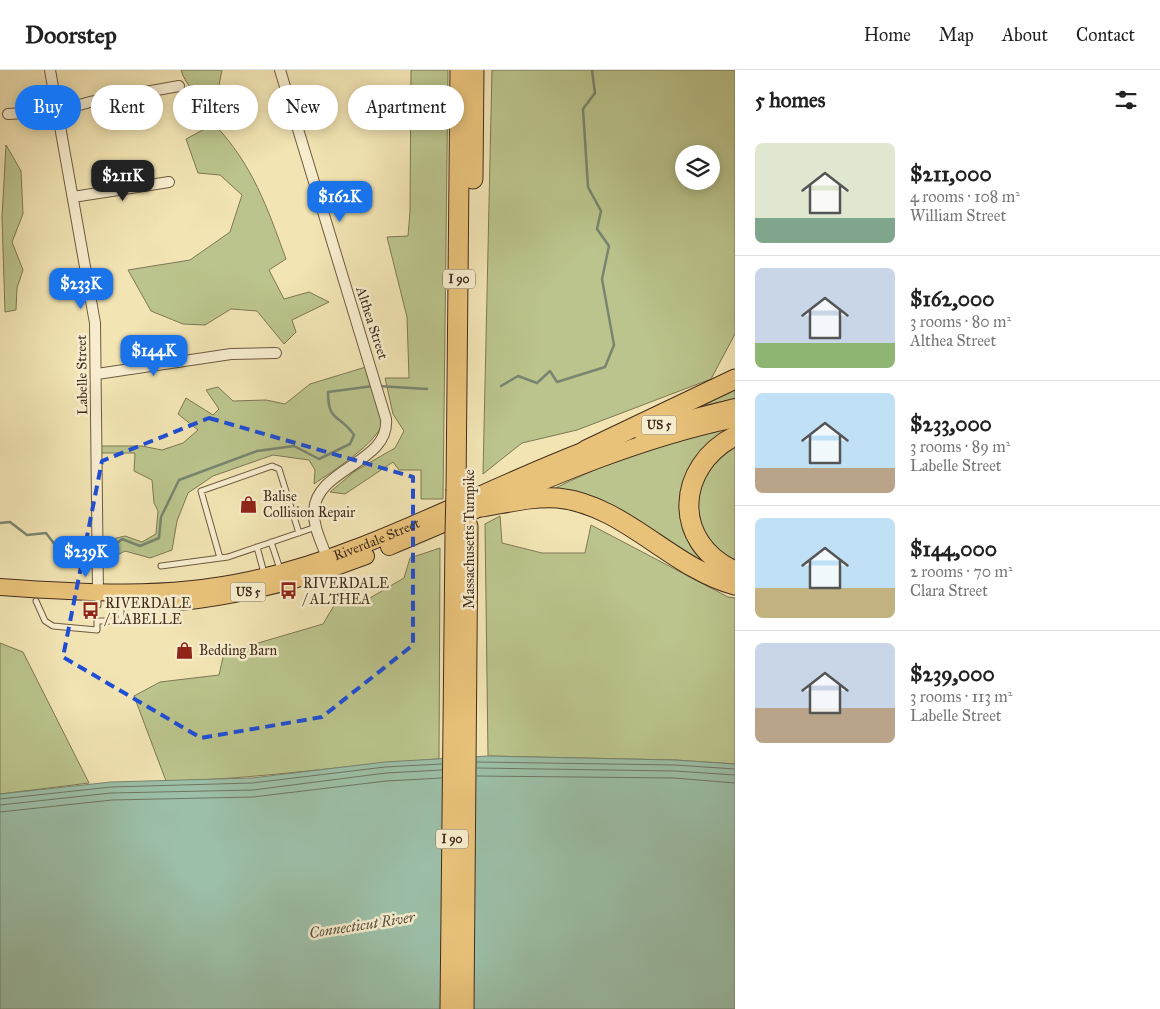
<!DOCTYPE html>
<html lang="en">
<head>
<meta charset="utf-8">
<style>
  :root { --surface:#fff; --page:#f2f2f2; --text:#222; --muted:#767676; --line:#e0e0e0; --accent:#1a73e8 }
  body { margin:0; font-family:"IM FELL Great Primer",serif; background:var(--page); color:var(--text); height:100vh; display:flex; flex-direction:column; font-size:19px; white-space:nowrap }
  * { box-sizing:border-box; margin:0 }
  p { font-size:16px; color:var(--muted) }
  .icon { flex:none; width:28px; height:28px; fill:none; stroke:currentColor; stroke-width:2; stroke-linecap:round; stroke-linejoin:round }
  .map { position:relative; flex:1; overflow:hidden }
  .details { display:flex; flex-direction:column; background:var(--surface); width:425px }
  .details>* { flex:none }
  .banner { position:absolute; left:15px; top:15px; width:475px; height:45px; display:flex; gap:10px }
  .fabs { position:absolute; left:675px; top:75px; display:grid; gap:10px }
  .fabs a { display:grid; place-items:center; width:45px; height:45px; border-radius:50%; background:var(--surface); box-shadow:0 2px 12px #0003; font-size:25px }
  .price { position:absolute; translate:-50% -42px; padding:0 11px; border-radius:10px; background:var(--accent); color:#fff; font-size:16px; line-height:32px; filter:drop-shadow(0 1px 2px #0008) }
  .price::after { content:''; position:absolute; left:50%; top:30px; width:15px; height:11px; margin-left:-8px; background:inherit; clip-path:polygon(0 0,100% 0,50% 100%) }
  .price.selected { background:#222; color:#fff }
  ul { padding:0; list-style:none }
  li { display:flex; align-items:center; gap:15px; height:125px; padding:0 20px }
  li+li { border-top:1px solid var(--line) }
  li span { display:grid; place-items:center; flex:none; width:140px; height:100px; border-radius:8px; color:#555 }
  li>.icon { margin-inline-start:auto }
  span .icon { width:60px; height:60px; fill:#fffc; stroke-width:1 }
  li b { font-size:21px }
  h2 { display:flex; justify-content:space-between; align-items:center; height:60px; padding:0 20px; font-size:21px }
  .pill { padding:0 18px; border-radius:22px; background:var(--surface); box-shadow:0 2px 12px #0003; font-size:18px; line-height:45px }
  .pill.selected { background:var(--accent); color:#fff }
  header { display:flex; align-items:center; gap:30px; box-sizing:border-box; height:70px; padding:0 25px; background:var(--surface); border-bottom:1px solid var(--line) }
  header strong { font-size:24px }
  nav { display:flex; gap:28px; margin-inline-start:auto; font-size:18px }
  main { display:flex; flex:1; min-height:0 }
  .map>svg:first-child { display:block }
  .green { fill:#bbc48c; stroke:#7e7854; fill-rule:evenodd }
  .water { fill:#9cbfa8; stroke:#788570 }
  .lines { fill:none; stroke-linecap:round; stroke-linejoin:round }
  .shore { stroke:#6f7662; stroke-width:1 }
  .stream { stroke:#788570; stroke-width:2.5 }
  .service-casing { stroke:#6e5b42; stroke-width:7 }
  .minor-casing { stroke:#6e5b42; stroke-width:12 }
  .primary-casing { stroke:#422d1c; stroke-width:18 }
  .motorway-casing { stroke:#422d1c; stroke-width:21 }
  .service { stroke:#f7edce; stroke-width:5 }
  .minor { stroke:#f7edce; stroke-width:10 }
  .primary { stroke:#e9c27a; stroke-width:16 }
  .motorway { stroke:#e9c27a; stroke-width:19 }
  .motorway-bridge-casing { stroke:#422d1c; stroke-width:21; stroke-linecap:butt }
  .motorway-bridge { stroke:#e9c27a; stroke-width:19 }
  .marked { fill:none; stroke:#1d4ed8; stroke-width:4; stroke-dasharray:10 6; stroke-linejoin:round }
  .labels { text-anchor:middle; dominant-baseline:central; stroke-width:5; stroke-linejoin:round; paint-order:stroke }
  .shield { fill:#f7edce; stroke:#786751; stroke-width:1 }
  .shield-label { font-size:12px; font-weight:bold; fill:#422d1c }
  .street-label { font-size:14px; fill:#422d1c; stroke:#f7edce }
  .poi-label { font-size:14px; fill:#422d1c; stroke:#f7edce; text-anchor:start }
  .water-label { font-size:15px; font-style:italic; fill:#58523f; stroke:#f7edce }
</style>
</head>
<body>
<header>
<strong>Doorstep</strong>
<nav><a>Home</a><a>Map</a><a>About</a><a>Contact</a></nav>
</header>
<main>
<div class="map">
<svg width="735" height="939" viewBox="0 0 735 939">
  <rect width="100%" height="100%" fill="#f2e4b3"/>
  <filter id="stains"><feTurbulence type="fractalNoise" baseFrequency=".004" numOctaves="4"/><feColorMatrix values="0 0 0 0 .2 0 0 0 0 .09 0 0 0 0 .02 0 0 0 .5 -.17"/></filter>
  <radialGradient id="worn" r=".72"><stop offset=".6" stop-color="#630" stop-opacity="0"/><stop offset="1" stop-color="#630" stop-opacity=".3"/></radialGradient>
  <path class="green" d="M181,0H222L214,41L203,42C202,26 185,16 181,0Z
    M411,0H448L443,429H421V400H399L393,392L345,424L330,422L355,401L395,378L404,361L393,344L385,308H409L407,247L387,167L408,166L410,142Z
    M492,0H735V264L711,309L577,360L522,373L483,404ZM684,84H711V111H684Z
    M214,54C253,95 267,137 286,189L269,200L284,229L309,222L329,232L292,250L296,262L284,274L257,241L231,239L205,255L183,254L151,241L128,200L190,190L230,162L242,125L220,105L198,103L186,69Z
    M6,75L21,101L23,144L12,172L23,200L17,218L16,240L5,242L2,147Z
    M366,297C369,307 383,345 382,353C378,373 331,402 314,414L315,400L309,390L273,385L213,406L188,423L177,451L172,480L150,488L125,481L106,491L104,471L125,466L142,472L156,464L158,441L154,433L152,410L134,401L135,383H101V376H142L162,380L183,373L198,360L178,344L186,328L213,345L219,339L206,320L218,317L233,331L266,330L285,334L310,314Z
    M735,315V329L682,340Z
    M735,357L684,437L735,506L548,422C607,391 670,371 735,357Z
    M735,373V496L714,480L699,458L696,434L708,395Z
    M500,446L502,473L542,483H585L591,455L728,527L735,528V694L675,690L488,686L485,454Z
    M440,478L439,689C348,694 257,710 166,711L134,626L160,612L219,605L224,583L323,554L344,519L358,535L404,508L410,488Z
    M0,573L23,582L89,713L0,724Z"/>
  <path class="water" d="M488,686L675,690L735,694V939H0V724L111,712L252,708L385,692Z"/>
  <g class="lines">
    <path class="shore" d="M477,692L675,695L735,699
      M477,698L675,701L735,705
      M477,706L674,708L735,713
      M0,729L111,717L252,713L385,697L442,694
      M0,735L111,723L253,720L386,703L442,700
      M0,742L112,730L253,727L386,711L442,708"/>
    <path class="stream" d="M378,316L427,319
      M501,316L518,306L537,313L550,301L557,312L605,297L614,275L602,209L609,176L597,159L601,141L588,117L583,39L595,23L592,0
      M0,453L10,452L27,465L46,463L65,488L95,487
      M101,487L122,469L140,476L159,468L161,447L179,410L257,381L294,376L319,389L350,374L354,365C340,344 328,353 328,322L373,316"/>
    <defs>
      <path id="service" d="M271,472L280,499
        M257,477L264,503
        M220,488L201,421L272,396L279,399L299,463
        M161,496L228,487L316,457
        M98,524V535
        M36,531L45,551L53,556L97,560V551H141
        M121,551V535"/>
      <path id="minor" d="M50,0L95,253L98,524
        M280,0L386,349C390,393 316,398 314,441C313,457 322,473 327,488
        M8,44L58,41L90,32L179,16
        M73,127L169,112
        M97,304L231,284L276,283"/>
      <g id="primary">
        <path d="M640,361L735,337"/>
        <path d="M389,477C503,430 614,374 735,349"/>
        <path id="s1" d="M0,517C84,523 166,528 249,510C372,484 481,418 598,375"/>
        <path d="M182,532C246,525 306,509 366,486"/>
      </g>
      <path id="motorway" d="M473,109L474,0
        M735,366C676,396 671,472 735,501
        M586,380L735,309
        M456,419L460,0
        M482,437C507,433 533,426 558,428C625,435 671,498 735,515
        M450,939L455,464
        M464,939L468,456"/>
    </defs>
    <use href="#service" class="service-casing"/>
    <use href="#minor" class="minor-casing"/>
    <use href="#primary" class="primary-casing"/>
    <use href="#motorway" class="motorway-casing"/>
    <use href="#service" class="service"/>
    <use href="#minor" class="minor"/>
    <use href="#primary" class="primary"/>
    <use href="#motorway" class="motorway"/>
    <defs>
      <path id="motorway-bridge" d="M455,464L456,419"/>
    </defs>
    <use href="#motorway-bridge" class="motorway-bridge-casing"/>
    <use href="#motorway-bridge" class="motorway-bridge"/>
  </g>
  <path class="marked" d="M209,348L413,407V575L322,647L201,668L63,587L102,391Z"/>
  <defs>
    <symbol id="shop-bare" viewBox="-9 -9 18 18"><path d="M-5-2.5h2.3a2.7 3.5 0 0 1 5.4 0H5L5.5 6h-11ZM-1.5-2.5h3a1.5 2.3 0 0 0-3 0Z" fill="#8f2418" stroke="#f7edce" stroke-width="2.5" paint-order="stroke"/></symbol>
    <symbol id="bus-bare" viewBox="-9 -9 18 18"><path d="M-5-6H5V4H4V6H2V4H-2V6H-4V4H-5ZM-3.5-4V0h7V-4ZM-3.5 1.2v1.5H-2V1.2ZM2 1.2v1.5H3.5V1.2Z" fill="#8f2418" stroke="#f7edce" stroke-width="2.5" paint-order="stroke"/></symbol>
  </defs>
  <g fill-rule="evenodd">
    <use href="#shop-bare" x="236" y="422" width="25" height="25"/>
    <use href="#bus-bare" x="276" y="508" width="25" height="25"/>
    <use href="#bus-bare" x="78" y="528" width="25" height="25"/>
    <use href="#shop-bare" x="172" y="568" width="25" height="25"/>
  </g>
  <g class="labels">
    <g class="shield">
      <rect x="443" y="199.5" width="32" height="19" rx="4"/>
      <rect x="641.5" y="345.5" width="35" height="19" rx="4"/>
      <rect x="230.5" y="512.5" width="35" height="19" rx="4"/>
      <rect x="436" y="759.5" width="32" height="19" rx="4"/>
    </g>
    <g class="shield-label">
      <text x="459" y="209">I 90</text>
      <text x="659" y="355">US 5</text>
      <text x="248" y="522">US 5</text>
      <text x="452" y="769">I 90</text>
    </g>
    <g class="street-label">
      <text transform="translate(372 253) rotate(72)">Althea Street</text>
      <text transform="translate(82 305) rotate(-91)">Labelle Street</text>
      <text stroke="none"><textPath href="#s1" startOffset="384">Riverdale Street</textPath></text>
      <text transform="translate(469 469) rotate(-90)">Massachusetts Turnpike</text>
    </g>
    <g class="poi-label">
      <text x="263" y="426">Balise<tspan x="263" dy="16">Collision Repair</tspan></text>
      <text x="303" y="513">RIVERDALE<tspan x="303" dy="16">/ ALTHEA</tspan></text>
      <text x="105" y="533">RIVERDALE<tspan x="105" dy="16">/ LABELLE</tspan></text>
      <text x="199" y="580">Bedding Barn</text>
    </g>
    <g class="water-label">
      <text transform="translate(362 855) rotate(-9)">Connecticut River</text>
    </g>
  </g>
  <rect width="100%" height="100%" filter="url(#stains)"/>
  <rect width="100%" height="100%" fill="url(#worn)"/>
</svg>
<div class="fabs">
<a><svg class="icon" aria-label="layers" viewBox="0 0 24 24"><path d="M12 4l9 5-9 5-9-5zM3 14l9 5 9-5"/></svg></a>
</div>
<b class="price selected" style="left:123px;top:132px">$211K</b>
<b class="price" style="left:340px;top:153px">$162K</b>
<b class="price" style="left:81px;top:240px">$233K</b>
<b class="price" style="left:154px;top:307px">$144K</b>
<b class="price" style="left:86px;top:508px">$239K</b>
<div class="banner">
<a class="pill selected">Buy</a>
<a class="pill">Rent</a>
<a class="pill">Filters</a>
<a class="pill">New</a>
<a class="pill">Apartment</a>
</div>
</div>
<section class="details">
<h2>5 homes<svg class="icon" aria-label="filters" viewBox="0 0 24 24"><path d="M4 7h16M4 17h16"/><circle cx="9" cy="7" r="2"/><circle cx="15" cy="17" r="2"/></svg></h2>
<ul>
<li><span style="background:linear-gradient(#dfe7d0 75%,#7fa58c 0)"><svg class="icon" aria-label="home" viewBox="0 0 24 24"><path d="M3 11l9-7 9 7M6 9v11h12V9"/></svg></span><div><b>$211,000</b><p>4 rooms · 108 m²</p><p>William Street</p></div></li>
<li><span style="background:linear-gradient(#c9d6e8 75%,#8fb573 0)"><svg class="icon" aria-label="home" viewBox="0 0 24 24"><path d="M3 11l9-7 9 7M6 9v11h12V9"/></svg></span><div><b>$162,000</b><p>3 rooms · 80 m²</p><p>Althea Street</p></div></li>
<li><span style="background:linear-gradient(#bfe0f5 75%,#b9a48a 0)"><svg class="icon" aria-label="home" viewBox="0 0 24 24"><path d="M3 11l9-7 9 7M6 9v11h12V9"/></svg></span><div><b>$233,000</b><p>3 rooms · 89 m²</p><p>Labelle Street</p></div></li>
<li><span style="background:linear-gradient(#bfe0f5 70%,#c2b280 0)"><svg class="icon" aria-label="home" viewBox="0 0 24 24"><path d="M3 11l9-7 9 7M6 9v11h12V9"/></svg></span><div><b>$144,000</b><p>2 rooms · 70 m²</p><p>Clara Street</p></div></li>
<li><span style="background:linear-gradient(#c9d6e8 65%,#b9a48a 0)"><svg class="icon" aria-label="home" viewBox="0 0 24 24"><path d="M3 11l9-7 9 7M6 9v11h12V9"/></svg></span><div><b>$239,000</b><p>3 rooms · 113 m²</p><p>Labelle Street</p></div></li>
</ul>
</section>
</main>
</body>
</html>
